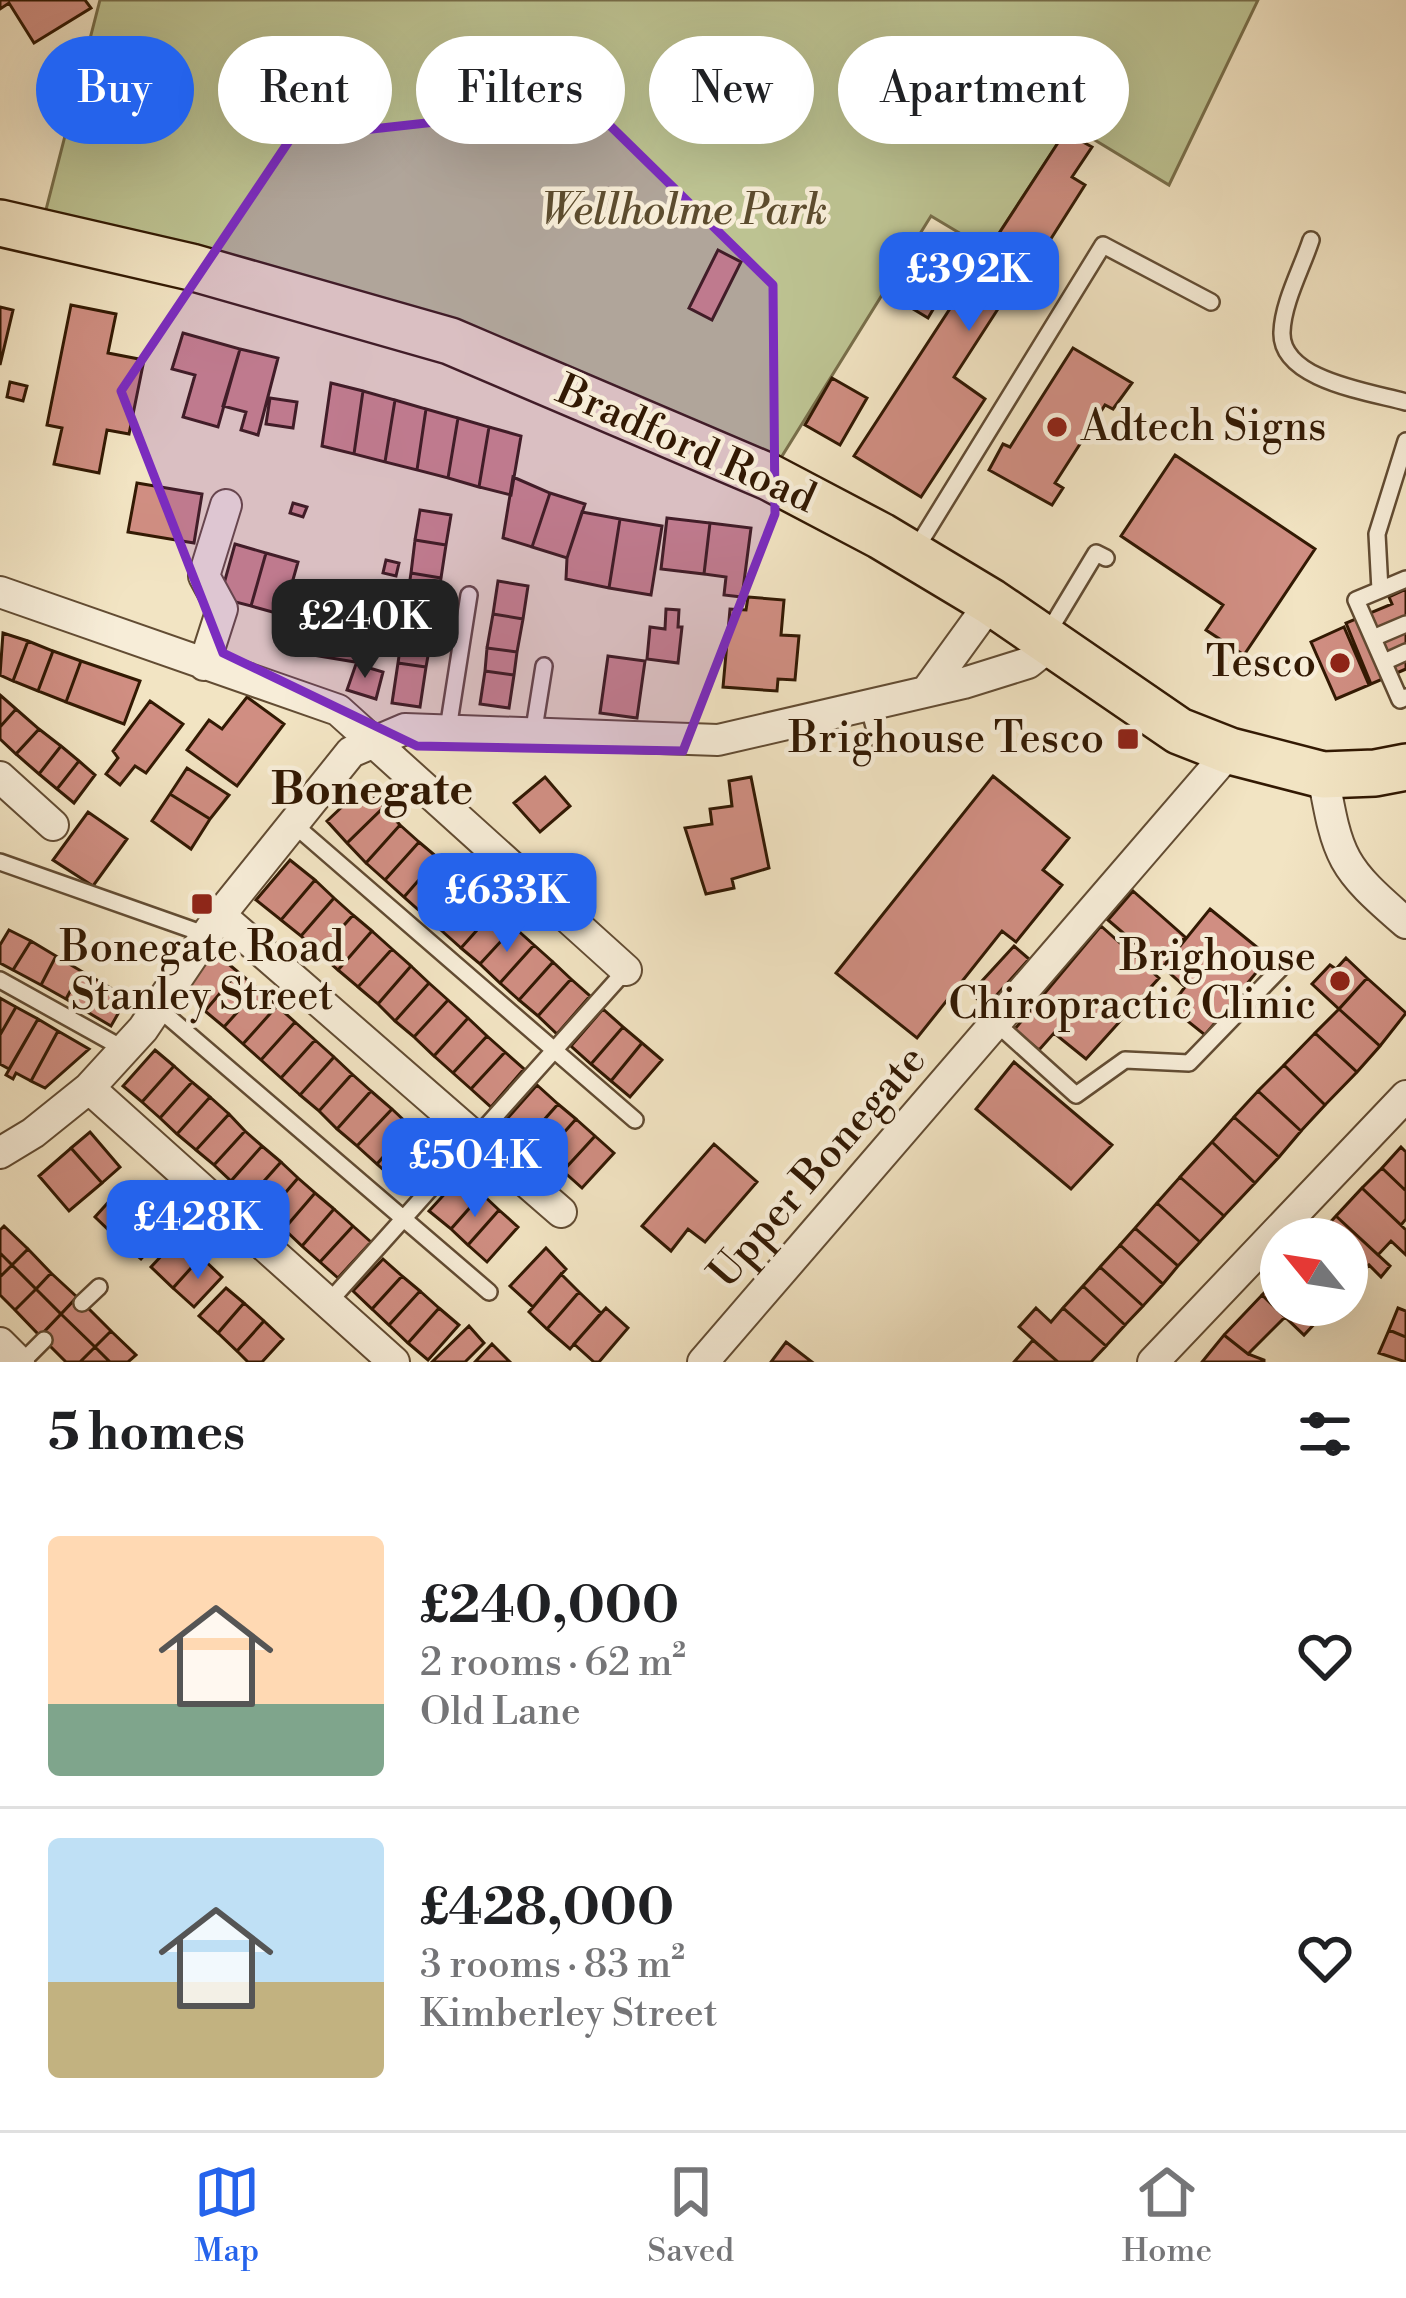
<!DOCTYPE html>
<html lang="en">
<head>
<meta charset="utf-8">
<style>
  :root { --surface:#fff; --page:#f2f2f2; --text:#202124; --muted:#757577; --line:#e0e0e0; --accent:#2563eb }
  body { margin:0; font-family:"Libre Bodoni",serif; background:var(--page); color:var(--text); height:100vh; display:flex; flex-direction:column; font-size:45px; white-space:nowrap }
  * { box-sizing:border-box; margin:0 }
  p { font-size:39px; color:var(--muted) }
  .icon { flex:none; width:66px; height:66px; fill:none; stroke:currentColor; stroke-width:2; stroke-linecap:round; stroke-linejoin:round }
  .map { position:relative; height:1362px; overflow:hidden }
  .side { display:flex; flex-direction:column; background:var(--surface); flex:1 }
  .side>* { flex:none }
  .banner { position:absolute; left:36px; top:36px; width:1335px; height:108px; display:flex; gap:24px }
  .needle { width:78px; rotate:300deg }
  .controls { position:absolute; left:1260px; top:1218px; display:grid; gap:24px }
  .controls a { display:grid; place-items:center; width:108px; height:108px; border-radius:50%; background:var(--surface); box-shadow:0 12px 48px #0002; font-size:60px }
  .price { position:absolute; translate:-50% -102px; padding:0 27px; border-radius:24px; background:var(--accent); color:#fff; font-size:39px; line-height:78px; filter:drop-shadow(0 3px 6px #0008) }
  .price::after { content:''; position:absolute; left:50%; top:72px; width:36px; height:27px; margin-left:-18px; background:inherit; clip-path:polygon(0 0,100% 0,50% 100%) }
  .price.on { background:#222; color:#fff }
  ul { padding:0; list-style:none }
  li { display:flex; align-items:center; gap:36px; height:300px; padding:0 48px }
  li+li { border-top:3px solid var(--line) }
  li span { display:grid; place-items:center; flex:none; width:336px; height:240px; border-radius:12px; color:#555 }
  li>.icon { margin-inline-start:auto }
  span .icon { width:144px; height:144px; fill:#fffc; stroke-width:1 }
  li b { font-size:51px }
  h2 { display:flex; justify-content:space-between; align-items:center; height:144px; padding:0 48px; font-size:51px }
  .tag { padding:0 42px; border-radius:54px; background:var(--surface); box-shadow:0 12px 48px #0002; font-size:42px; line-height:108px }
  .tag.on { background:var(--accent); color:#fff }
  .menu { display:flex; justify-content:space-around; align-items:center; height:168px; border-top:3px solid var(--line); background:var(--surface); font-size:33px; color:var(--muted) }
  .menu a { display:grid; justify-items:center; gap:6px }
  .menu .on { color:var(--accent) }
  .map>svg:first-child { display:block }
  .green { fill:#bdc392; stroke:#786e4a; stroke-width:3 }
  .building { fill:#d08e82; stroke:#321903; stroke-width:3 }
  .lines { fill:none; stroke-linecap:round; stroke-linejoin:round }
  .service-casing { stroke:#624c33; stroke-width:20 }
  .minor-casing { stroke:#624c33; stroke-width:34 }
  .primary-casing { stroke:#321903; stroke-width:50 }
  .service { stroke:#f7edd8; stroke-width:15 }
  .minor { stroke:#f7edd8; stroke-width:30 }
  .primary { stroke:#f2e4c3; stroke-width:45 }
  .marked { fill:#7b2cbf; fill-opacity:0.2; stroke:#7b2cbf; stroke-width:9; stroke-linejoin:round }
  .poi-dot { fill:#8f2418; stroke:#f7edd8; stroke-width:4.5 }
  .labels { text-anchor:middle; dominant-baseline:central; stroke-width:9; stroke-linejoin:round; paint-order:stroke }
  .park-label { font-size:42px; font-style:italic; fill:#5c4c2e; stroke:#f7edd8 }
  .poi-label { font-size:42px; fill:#321903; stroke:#f7edd8; text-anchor:end }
  .street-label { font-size:42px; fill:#321903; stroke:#f7edd8 }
  .neighbourhood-label { font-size:45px; font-weight:bold; fill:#321903; stroke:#f7edd8 }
</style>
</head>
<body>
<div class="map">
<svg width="1406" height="1362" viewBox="0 0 1406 1362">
  <rect width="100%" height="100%" fill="#f2e4c3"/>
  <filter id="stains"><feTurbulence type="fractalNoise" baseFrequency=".00167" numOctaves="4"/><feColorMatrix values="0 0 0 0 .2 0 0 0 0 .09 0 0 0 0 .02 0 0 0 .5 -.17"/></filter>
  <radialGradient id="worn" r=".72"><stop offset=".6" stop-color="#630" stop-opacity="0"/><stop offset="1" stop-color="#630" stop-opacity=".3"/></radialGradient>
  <path class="green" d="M100,0H1258L1169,185L1070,125L988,250L931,216L769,477L450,341L40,233Z"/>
  <path class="building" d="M0,0H85L91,8L34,43L9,3L0,9Z
    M1065,132L1092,147L1072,177L1085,185L1021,286L1016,281L954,377L985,399L921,497L854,456Z
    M913,245L956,271L928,318L885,292Z
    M718,250L741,262L712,320L689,308Z
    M71,305L116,314L108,353L144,360L129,434L107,430L99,473L54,464L62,428L47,425Z
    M0,307L13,310L0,365Z
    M183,333L240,349L218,427L183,417L195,375L172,369Z
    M1073,348L1132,383L1113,409L1105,405L1055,483L1063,488L1052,505L989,470L1003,444L1010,447Z
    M240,349L278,358L258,435L241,430L246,412L223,406Z
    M832,378L867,398L840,445L805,425Z
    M10,382L27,386L23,401L7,397Z
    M331,383L363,391L354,454L322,446Z
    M363,391L395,400L385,462L354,454Z
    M270,398L297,402L293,428L266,424Z
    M395,400L426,409L417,470L385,462Z
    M426,409L458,418L448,478L417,470Z
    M458,418L489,427L479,487L448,478Z
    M489,427L521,436L511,495L479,487Z
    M1175,455L1315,549L1244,655L1206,630L1223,605L1121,536Z
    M513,477L550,493L532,547L503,538Z
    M137,483L202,494L194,543L128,532Z
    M550,493L585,504L567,558L532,547Z
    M293,503L307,507L303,517L290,513Z
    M420,510L451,515L446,545L415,540Z
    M582,512L620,519L609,588L566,579L567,558Z
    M667,518L710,523L704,574L661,569Z
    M620,519L662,526L651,595L609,588Z
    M710,523L751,528L742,597L724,595L726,577L704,574Z
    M415,540L446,545L441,578L411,573Z
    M235,544L266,553L251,606L220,598Z
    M266,553L298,562L283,615L251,606Z
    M386,560L399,563L396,576L383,573Z
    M411,573L441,578L435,611L406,606Z
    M498,581L528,586L523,619L493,614Z
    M1406,589V669L1371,684L1346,623L1392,604L1389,597Z
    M342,595L392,603L387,633L360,629L355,662L295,652L303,601L340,606Z
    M748,597L784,600L781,635L799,636L795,680L778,679L777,691L723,687L730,609L746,610Z
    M406,606L435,611L431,639L402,635Z
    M666,609L679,610L678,627H682L678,663L647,659L650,627L665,629Z
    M493,614L523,619L517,652L487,648Z
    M1344,627L1369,685L1336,699L1311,642Z
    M3,633L28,641L13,681L0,675Z
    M402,635L431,639L426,667L398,663Z
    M28,641L53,651L38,691L13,681Z
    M487,648L517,652L514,675L485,671Z
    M53,651L81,661L66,702L38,691Z
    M608,656L645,661L637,718L600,713Z
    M81,661L140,681L124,724L66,702Z
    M398,663L426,667L420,707L392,703Z
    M356,664L383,672L376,699L347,690Z
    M485,671L514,675L509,708L480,704Z
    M0,695L16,709L0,727Z
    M247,697L284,724L237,786L187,750L209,720L222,729Z
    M150,701L183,724L146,773L135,766L120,785L106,774L118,758L113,751Z
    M16,709L39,729L16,754L0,739V727Z
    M39,729L61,746L39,774L16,754Z
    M61,746L79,761L57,789L39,774Z
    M79,761L95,775L74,803L57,789Z
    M187,768L229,795L210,819L170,794Z
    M993,776L1069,838L1043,870L1062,885L1016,942L1002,931L917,1038L836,973Z
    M545,777L570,806L540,832L514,803Z
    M751,777L769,868L732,879L734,888L706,894L685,828L712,824L710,809L732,806L729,781Z
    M364,786L384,807L347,843L327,821Z
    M170,794L210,819L191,849L152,821Z
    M384,807L400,825L366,863L347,843Z
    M88,812L127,839L93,886L53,860Z
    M400,825L419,842L385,880L366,863Z
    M419,842L438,858L404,897L385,880Z
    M438,858L458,876L423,914L404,897Z
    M290,860L315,880L281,920L256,900Z
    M458,876L477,893L442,931L423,914Z
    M315,880L334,898L301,936L281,920Z
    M1133,891L1185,937L1163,967L1108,920Z
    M477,893L495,910L461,948L442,931Z
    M334,898L353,915L319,953L301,936Z
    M1210,909L1269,957L1205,1035L1170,1007L1185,987L1163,967Z
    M495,910L514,927L480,964L461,948Z
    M353,915L372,931L338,970L319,953Z
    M1101,926L1159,978L1086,1059L1054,1033L1039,1050L1014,1030Z
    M514,927L534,945L500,983L480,964Z
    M9,930L31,941L13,970L0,963V945Z
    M372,931L392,949L358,987L338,970Z
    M31,941L56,956L41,985L13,970Z
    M534,945L553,962L519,1000L500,983Z
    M1014,946L1029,959L986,1007L971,993Z
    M392,949L411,966L378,1004L358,987Z
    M213,951L238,972L205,1011L180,990Z
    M56,956L81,971L66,999L41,985Z
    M1346,958L1367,978L1339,1009L1312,984L1330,965L1336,969Z
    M553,962L571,979L538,1016L519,1000Z
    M411,966L429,983L395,1021L378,1004Z
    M81,971L104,984L89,1013L66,999Z
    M238,972L258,989L224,1027L205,1011Z
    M1367,978L1406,1013L1380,1046L1339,1009Z
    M571,979L590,996L557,1034L538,1016Z
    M429,983L448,1000L414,1037L395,1021Z
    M104,984L127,998L111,1026L89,1013Z
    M258,989L277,1006L243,1044L224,1027Z
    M0,998L16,1007L0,1035Z
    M448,1000L468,1018L434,1056L414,1037Z
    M277,1006L295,1022L261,1060L243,1044Z
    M16,1007L38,1019L9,1069L0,1064V1035Z
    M603,1009L623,1027L591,1064L571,1046Z
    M1339,1009L1380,1046L1357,1072L1315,1033Z
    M468,1018L487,1036L453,1073L434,1056Z
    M38,1019L58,1031L31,1081L16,1073L13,1079L6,1075Z
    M295,1022L315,1040L281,1078L261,1060Z
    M623,1027L642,1043L611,1081L591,1064Z
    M58,1031L89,1049L45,1088L31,1081Z
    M1315,1033L1357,1072L1325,1105L1284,1065Z
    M487,1036L505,1052L471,1089L453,1073Z
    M315,1040L334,1057L300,1095L281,1078Z
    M642,1043L662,1060L630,1097L611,1081Z
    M155,1050L174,1066L142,1102L123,1086Z
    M505,1052L524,1069L491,1107L471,1089Z
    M334,1057L352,1074L319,1111L300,1095Z
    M1014,1062L1112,1145L1071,1189L976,1109Z
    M1284,1065L1325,1105L1301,1131L1258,1091Z
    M174,1066L192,1082L160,1118L142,1102Z
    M352,1074L371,1091L337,1129L319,1111Z
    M192,1082L210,1097L177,1134L160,1118Z
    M537,1085L558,1104L527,1139L506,1120Z
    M371,1091L392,1109L357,1146L337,1129Z
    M1258,1091L1301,1131L1279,1157L1234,1117Z
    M210,1097L229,1114L196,1150L177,1134Z
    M558,1104L576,1119L544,1155L527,1139Z
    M392,1109L410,1126L377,1164L357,1146Z
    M229,1114L245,1131L214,1165L196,1150Z
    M1234,1117L1279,1157L1255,1183L1212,1142Z
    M576,1119L595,1136L563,1171L544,1155Z
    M410,1126L429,1143L395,1180L377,1164Z
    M245,1131L262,1146L231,1181L214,1165Z
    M90,1132L120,1167L102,1183L71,1148Z
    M595,1136L614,1153L582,1188L563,1171Z
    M1212,1142L1255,1183L1224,1216L1180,1177Z
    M429,1143L448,1160L415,1197L395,1180Z
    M714,1144L757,1182L705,1242L688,1229L671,1251L642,1226Z
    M262,1146L281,1162L249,1198L231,1181Z
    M1401,1147L1406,1152V1191L1382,1168Z
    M71,1148L102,1183L69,1211L39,1176Z
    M281,1162L298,1178L267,1214L249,1198Z
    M1382,1168L1406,1191V1219L1401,1225L1362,1188Z
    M461,1176L482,1194L451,1229L429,1211Z
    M1180,1177L1224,1216L1200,1242L1157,1203Z
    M298,1178L315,1193L284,1229L267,1214Z
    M122,1187L146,1208L118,1239L95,1217Z
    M1362,1188L1406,1230V1255L1391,1241L1378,1255L1336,1216Z
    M315,1193L334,1209L302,1246L284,1229Z
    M482,1194L499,1210L468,1245L451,1229Z
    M1157,1203L1200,1242L1178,1266L1135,1228Z
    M146,1208L168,1229L141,1259L118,1239Z
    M334,1209L353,1226L320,1262L302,1246Z
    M499,1210L518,1227L487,1262L468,1245Z
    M1336,1216L1390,1266L1381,1277L1369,1265L1356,1279L1347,1271V1239H1315Z
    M4,1226L28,1249L12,1265L0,1253V1230Z
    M353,1226L371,1242L338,1278L320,1262Z
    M1135,1228L1178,1266L1163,1284L1120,1245Z
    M179,1237L201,1257L173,1288L151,1267Z
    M1120,1245L1163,1284L1143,1306L1100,1267Z
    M546,1248L566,1269L533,1307L510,1286Z
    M28,1249L51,1273L36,1289L12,1265Z
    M0,1253L12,1265L0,1277Z
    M201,1257L222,1277L194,1307L173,1288Z
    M383,1259L402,1276L372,1309L353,1291Z
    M12,1265L36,1289L15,1310L0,1295V1277Z
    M1100,1267L1143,1306L1125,1325L1083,1286Z
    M51,1273L77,1297L61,1314L36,1289Z
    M561,1274L579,1292L547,1329L529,1312Z
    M402,1276L420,1291L389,1325L372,1309Z
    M1277,1280L1281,1284V1305H1304L1319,1319L1304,1335L1262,1295Z
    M1083,1286L1125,1325L1106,1346L1063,1308Z
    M226,1288L244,1303L218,1333L199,1316Z
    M36,1289L61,1314L40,1336L15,1310Z
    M420,1291L439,1308L408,1343L389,1325Z
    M579,1292L601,1313L570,1349L547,1329Z
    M1262,1295L1285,1317L1248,1354L1224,1335Z
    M77,1297L111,1331L95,1347L61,1314Z
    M244,1303L264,1321L237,1351L218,1333Z
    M1304,1305H1332L1319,1319Z
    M439,1308L459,1325L428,1360L408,1343Z
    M606,1308L628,1328L599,1362H594L574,1344Z
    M1036,1308L1051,1322L1063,1308L1106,1346L1091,1362H1058L1019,1327Z
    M1398,1308L1406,1311V1337L1389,1330Z
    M61,1314L95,1347L80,1362H66L40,1336Z
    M264,1321L283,1339L262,1362H248L237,1351Z
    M469,1326L484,1343L465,1362H432Z
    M1389,1330L1406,1337V1362L1379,1353Z
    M111,1331L136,1355L128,1362H110L95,1347Z
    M1224,1335L1248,1354L1264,1360V1362H1202Z
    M1033,1340L1058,1362H1014Z
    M786,1342L812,1362H771Z
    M492,1344L510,1362H475Z
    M95,1347L110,1362H80Z"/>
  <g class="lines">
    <defs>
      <path id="service" d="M1311,240C1302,268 1283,302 1282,332C1280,380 1370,392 1406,402
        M1406,441L1377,534L1380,590L1406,579
        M914,552L1103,245L1211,302
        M1380,590L1356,600L1400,700L1406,697
        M1046,636L1096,553L1106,558
        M1373,638L1406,624
        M1384,662L1406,652
        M868,704L877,738
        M448,729L469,595
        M533,735L544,666
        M291,822L635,1120
        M0,862L207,935
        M0,980L124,1049
        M158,1008L489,1292
        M996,1023L1076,1095L1125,1060L1189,1063L1280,969
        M82,1303L99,1287
        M328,1303L626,970
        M22,1362L44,1340"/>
      <path id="minor" d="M0,592L338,710L626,970
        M204,665L222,609L204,576L226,505
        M928,689L991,602
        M1323,775C1338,859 1341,867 1406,923
        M0,777L53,825
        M220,915L561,1212
        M89,1088L394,1362
        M0,1153L33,1133L89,1088L143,1029L220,915L351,752L405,729L718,740L964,683L1028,663L1052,644
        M0,1343L19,1362
        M703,1362L1230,751
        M1153,1362L1406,1096"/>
      <path id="primary" d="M0,223L191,267L450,341L769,477L881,536L991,602L1179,731L1230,751L1323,775L1375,773L1406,767"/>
    </defs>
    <use href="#service" class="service-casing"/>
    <use href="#minor" class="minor-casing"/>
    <use href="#primary" class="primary-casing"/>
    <use href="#service" class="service"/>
    <use href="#minor" class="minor"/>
    <use href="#primary" class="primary"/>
  </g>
  <path class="marked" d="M589,105L773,285L775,514L683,751L417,746L223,653L121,391L291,138Z"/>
  <g class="poi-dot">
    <circle cx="1057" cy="427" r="12"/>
    <circle cx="1340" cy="663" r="12"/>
    <rect x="1116" y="727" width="24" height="24" rx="6"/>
    <rect x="190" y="892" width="24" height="24" rx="6"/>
    <circle cx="1340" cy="981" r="12"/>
  </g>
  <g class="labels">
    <g class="park-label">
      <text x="684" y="211">Wellholme Park</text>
    </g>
    <g class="poi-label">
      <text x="1081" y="427" text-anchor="start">Adtech Signs</text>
      <text x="1316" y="663">Tesco</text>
      <text x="1104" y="739">Brighouse Tesco</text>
      <text x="202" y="948" text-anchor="middle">Bonegate Road<tspan x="202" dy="48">Stanley Street</tspan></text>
      <text x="1316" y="957">Brighouse<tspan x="1316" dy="48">Chiropractic Clinic</tspan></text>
    </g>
    <g class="street-label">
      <text transform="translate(686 445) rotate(24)">Bradford Road</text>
      <text transform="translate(818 1167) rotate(-49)">Upper Bonegate</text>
    </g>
    <g class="neighbourhood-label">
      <text x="372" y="790">Bonegate</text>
    </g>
  </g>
  <rect width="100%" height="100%" filter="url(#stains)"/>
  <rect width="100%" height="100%" fill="url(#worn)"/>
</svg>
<div class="controls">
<a><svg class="needle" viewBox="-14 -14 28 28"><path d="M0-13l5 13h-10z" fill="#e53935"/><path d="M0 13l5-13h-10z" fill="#757577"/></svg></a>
</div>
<b class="price" style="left:969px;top:334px">£392K</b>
<b class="price on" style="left:365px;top:681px">£240K</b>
<b class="price" style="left:507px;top:955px">£633K</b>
<b class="price" style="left:475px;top:1220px">£504K</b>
<b class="price" style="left:198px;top:1282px">£428K</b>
<div class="banner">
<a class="tag on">Buy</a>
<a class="tag">Rent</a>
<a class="tag">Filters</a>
<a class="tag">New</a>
<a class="tag">Apartment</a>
</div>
</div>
<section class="side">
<h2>5 homes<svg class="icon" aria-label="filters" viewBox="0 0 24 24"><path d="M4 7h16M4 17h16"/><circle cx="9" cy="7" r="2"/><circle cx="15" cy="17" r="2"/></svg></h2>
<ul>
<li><span style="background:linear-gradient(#ffd9b3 70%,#7fa58c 0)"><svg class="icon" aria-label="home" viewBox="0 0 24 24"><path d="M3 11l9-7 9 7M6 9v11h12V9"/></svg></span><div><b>£240,000</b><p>2 rooms · 62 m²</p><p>Old Lane</p></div><svg class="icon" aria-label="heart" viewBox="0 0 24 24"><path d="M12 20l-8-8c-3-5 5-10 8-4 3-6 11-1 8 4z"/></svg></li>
<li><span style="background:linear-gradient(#bfe0f5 60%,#c2b280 0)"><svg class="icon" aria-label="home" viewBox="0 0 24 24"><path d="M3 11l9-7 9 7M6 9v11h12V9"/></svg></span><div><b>£428,000</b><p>3 rooms · 83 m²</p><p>Kimberley Street</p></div><svg class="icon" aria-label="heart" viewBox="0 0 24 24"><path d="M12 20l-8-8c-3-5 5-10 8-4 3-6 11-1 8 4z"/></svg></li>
</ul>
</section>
<nav class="menu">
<a class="on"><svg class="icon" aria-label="map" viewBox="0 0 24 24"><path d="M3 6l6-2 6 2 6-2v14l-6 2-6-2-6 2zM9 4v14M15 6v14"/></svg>Map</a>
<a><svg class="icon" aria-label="saved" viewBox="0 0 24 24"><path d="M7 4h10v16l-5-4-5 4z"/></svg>Saved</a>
<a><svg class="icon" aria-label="home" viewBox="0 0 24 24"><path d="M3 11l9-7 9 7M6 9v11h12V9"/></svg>Home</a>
</nav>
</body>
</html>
